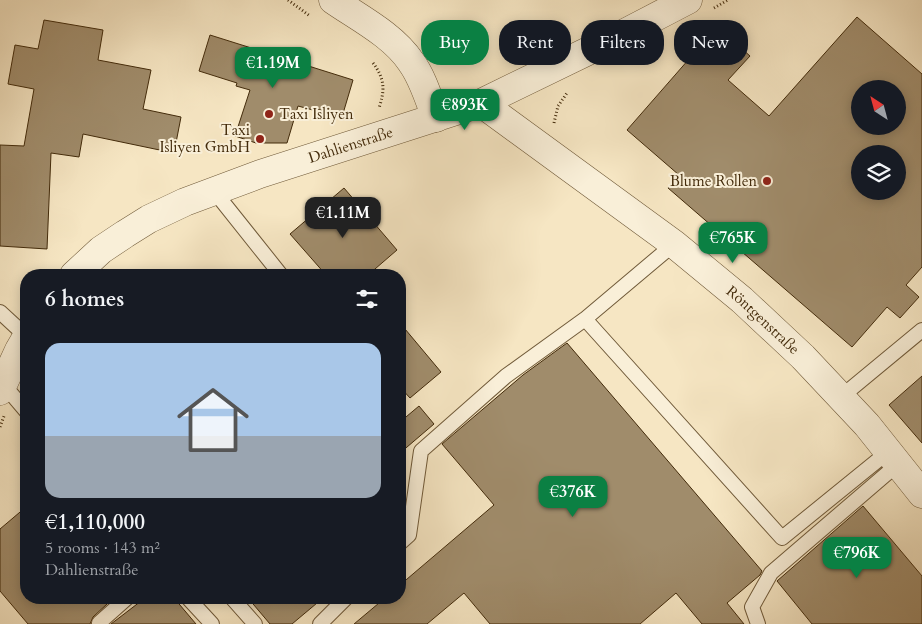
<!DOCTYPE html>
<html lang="en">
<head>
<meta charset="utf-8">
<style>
  :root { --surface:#171b24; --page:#242831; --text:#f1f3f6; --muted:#9ea1a6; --accent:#0b8043 }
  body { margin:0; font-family:Cardo,serif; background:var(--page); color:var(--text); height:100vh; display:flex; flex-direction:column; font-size:19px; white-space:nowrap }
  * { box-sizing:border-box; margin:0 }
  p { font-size:16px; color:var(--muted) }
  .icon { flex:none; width:28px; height:28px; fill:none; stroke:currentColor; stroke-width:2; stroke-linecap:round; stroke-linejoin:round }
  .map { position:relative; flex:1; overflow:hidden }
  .panel { position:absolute; left:20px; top:269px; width:386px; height:335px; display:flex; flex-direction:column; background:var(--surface); border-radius:20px; box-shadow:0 2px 12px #0003 }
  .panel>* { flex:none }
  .banner { position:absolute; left:421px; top:20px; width:425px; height:45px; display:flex; gap:10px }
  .needle { width:32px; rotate:324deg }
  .controls { position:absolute; left:851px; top:80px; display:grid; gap:10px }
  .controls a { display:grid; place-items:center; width:55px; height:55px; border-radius:50%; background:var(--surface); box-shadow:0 2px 12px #0003; font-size:25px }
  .price { position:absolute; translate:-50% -42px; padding:0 11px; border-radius:10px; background:var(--accent); color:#fff; font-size:16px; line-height:32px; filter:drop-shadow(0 1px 2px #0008) }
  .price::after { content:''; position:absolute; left:50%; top:30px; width:15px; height:11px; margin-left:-8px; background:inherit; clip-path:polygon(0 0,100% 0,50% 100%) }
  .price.current { background:#222; color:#fff }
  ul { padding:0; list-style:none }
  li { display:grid; align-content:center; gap:10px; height:265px; padding:0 25px }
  li span { display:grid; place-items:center; height:155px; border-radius:15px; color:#555 }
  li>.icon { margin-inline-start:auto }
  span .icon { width:90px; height:90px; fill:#fffc; stroke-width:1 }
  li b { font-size:21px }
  h2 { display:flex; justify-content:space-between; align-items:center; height:60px; padding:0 25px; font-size:21px }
  .tag { padding:0 18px; border-radius:20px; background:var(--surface); box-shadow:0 2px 12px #0003; font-size:18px; line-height:45px }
  .tag.current { background:var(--accent); color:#fff }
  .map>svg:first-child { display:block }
  .building { fill:#a08c6b; stroke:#432b0b; fill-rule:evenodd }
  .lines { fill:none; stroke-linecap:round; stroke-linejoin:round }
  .service-casing { stroke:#705a39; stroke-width:16 }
  .minor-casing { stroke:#705a39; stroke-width:29 }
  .path { stroke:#432b0b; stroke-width:3; stroke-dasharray:1 2.5; stroke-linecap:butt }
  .service { stroke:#f9efd8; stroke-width:14 }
  .minor { stroke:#f9efd8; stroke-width:28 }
  .poi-dot { fill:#8f2418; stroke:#f9efd8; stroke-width:2 }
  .labels { text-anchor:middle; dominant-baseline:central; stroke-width:4; stroke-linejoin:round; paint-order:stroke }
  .poi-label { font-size:15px; fill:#432b0b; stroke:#f9efd8; text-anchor:end }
  .street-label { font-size:15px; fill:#432b0b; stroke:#f9efd8 }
</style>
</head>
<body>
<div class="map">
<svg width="922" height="624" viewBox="0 0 922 624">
  <rect width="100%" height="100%" fill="#f6e6c3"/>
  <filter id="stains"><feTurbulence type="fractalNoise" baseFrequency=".004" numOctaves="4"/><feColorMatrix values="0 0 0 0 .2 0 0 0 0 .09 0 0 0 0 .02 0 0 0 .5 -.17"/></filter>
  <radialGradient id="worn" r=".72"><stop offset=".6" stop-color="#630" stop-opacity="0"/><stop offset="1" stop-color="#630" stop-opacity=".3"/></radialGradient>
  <path class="building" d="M857,17L922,74V267L906,285L919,297L900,318L887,307L852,347L668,188L679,175L627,130L717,27L750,56L728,80L769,116ZM860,89H898V126H860ZM860,154H898V191H860Z
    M44,20L103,30L98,60L151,70L143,109L181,117L174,153L83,134L79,157L51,153L47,249L0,246V145L24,146L34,89L8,84L15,45L38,49Z
    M210,35L353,80L342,117L314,108L313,110L298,106L287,143H256L235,136L250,90L236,86L237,83L199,71Z
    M344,188L397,250L368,275H326L290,234Z
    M400,323L441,372L410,398L400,387Z
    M567,343L762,571L760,575L727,603L744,624H702L676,593L640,624H490L464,593L427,624H354L385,598H400V585L494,505L442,444L523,375Z
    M922,376V443L889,405Z
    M419,406L434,424L400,453V422Z
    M863,506L922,576V624H812L777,581Z
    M26,507V598H102L107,604L93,617L90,624H28L0,591V529Z
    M145,598H174L196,624H111Z
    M248,598H323L292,624H270Z"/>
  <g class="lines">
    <defs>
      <path id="service" d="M214,191L281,275
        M674,244L585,319L782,538L888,452
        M0,312L26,336
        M3,384L26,411
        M841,397L922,330
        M400,543L409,535L421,451L506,376L585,319
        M188,598L212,624
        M232,598L255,624
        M99,623L127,598
        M320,624L346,598
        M758,624L752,607L771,573L898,464"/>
      <g id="minor">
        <path d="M333,0C359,18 393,35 411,62C423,78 429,100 436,118"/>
        <path id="s1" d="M481,103L674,244L742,300L803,357L867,425L922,494"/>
        <path id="s2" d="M74,275L101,250L125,234L149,219L185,202L260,174L481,103L615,38L688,0"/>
        <path d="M0,391L19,350L26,338"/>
      </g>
    </defs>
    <use href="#service" class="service-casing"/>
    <use href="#minor" class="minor-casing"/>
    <path class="path" d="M288,0L310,16
      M714,8L728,0
      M373,63C385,79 385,90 379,108
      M554,123L558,106L567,93
      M0,427L4,416"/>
    <use href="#service" class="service"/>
    <use href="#minor" class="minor"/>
  </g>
  <g class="poi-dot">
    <circle cx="269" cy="114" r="5"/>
    <circle cx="260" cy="139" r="5"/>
    <circle cx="767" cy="181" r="5"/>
  </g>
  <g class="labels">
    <g class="poi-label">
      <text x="279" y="114" text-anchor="start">Taxi Isliyen</text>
      <text x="250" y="130">Taxi<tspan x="250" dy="17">Isliyen GmbH</tspan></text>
      <text x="757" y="181">Blume Rollen</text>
    </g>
    <g class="street-label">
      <text stroke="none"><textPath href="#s2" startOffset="309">Dahlienstraße</textPath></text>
      <text stroke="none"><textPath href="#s1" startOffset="356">Röntgenstraße</textPath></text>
    </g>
  </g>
  <rect width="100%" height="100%" filter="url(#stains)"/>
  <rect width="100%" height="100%" fill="url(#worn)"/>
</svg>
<div class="controls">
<a><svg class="needle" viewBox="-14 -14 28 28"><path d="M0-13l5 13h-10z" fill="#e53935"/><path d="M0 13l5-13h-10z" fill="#9ea1a6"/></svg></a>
<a><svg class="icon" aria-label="layers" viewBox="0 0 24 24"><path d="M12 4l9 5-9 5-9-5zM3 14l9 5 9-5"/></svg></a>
</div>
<b class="price" style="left:273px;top:89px">€1.19M</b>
<b class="price" style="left:465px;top:131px">€893K</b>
<b class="price current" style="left:343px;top:239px">€1.11M</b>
<b class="price" style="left:733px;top:264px">€765K</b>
<b class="price" style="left:573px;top:518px">€376K</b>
<b class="price" style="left:857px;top:579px">€796K</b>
<div class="banner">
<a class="tag current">Buy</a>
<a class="tag">Rent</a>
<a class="tag">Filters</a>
<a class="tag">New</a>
</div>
<section class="panel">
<h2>6 homes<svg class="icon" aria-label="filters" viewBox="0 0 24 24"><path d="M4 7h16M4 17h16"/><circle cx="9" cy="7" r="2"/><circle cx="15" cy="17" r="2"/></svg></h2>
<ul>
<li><span style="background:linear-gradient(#a9c7e8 60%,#9aa5b1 0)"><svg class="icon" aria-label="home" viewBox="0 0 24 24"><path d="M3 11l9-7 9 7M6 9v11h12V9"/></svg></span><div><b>€1,110,000</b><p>5 rooms · 143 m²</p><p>Dahlienstraße</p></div></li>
</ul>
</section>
</div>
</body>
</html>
